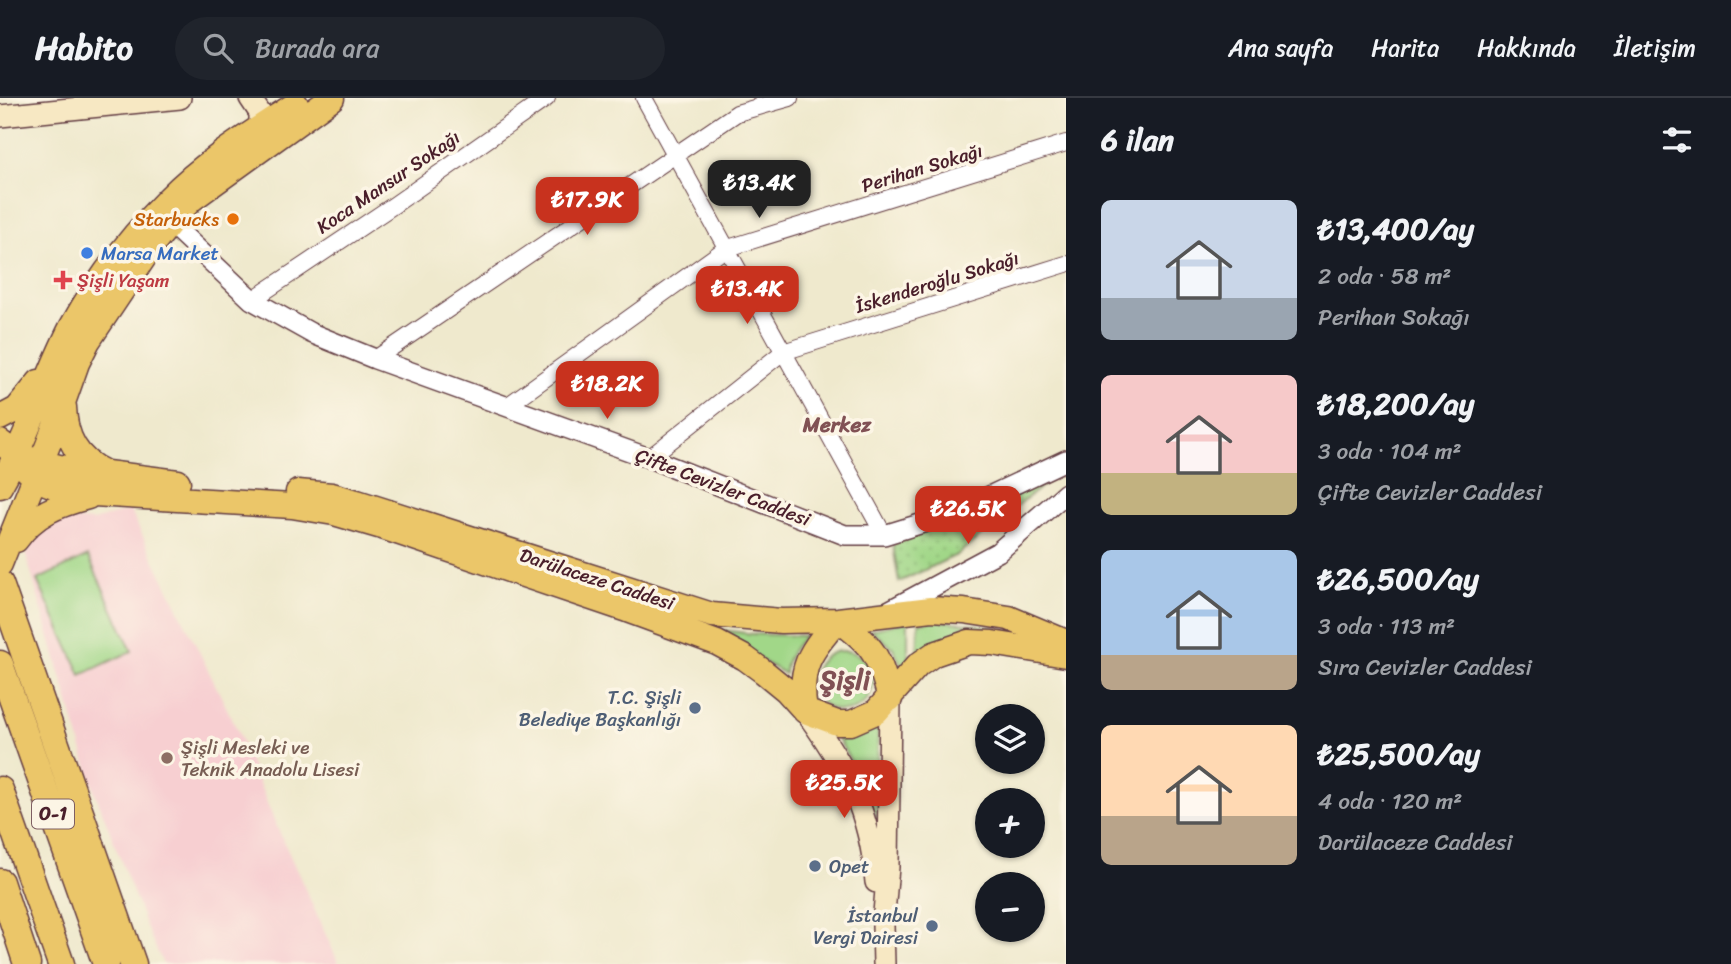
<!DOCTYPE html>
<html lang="tr">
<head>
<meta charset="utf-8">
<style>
  :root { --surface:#171b24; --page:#20242c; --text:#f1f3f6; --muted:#9ea1a6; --line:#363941; --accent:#c8321e }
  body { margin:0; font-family:Sriracha,sans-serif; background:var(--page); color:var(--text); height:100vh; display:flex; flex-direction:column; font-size:26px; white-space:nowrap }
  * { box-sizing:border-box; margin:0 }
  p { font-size:23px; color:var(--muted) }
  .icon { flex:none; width:38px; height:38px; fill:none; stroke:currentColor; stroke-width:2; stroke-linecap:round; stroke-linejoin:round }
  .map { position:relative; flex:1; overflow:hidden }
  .drawer { display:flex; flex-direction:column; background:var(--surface); width:665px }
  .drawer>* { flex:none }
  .controls { position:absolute; left:975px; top:606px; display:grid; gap:14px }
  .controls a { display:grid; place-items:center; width:70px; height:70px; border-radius:50%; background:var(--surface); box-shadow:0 2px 5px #0004; font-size:35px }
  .price { position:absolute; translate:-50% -60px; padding:0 16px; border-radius:14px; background:var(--accent); color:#fff; font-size:23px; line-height:46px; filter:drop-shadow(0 2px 4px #0008) }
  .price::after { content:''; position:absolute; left:50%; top:42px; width:21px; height:16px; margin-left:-10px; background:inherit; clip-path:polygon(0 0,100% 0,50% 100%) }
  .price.selected { background:#222; color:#fff }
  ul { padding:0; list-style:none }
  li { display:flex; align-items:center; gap:21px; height:175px; padding:0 35px }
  li span { display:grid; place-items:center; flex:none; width:196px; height:140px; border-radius:10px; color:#555 }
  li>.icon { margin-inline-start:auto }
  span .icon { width:84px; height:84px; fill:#fffc; stroke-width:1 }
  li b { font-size:30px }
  h2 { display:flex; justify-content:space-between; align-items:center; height:84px; padding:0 35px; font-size:30px }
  header { display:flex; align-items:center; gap:42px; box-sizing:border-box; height:98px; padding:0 35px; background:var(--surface); border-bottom:2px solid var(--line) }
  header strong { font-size:33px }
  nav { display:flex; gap:38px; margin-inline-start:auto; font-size:24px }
  .search { width:490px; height:63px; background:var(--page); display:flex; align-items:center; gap:18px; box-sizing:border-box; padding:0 24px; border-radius:38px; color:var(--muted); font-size:26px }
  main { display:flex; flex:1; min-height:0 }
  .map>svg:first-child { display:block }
  .built { fill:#f7cfd1 }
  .grass { fill:#a1d788; stroke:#767b5a; stroke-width:2 }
  .park { fill:url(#park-dots); stroke:#767b5a; stroke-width:2 }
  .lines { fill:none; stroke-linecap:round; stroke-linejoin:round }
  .minor-casing { stroke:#633d43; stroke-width:18 }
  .tertiary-casing { stroke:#633d43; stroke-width:22 }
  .secondary-casing { stroke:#633d43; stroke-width:24 }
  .primary-casing { stroke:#633d43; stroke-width:27 }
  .trunk-casing { stroke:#633d43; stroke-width:29 }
  .minor { stroke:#fff; stroke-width:16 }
  .tertiary { stroke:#fff; stroke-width:19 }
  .secondary { stroke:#f7e8c3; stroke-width:21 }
  .primary { stroke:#ebc669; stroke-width:24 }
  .trunk { stroke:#ebc669; stroke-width:26 }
  .food-dot { fill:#e8710a; stroke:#fcf5e5; stroke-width:2.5 }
  .shop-dot { fill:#3f7fe0; stroke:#fcf5e5; stroke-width:2.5 }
  .health-dot { fill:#e0444e; stroke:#fcf5e5; stroke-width:2.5 }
  .service-dot { fill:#5c6f8a; stroke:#fcf5e5; stroke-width:2.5 }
  .education-dot { fill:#8d6e63; stroke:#fcf5e5; stroke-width:2.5 }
  .labels { text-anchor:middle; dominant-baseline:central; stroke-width:7; stroke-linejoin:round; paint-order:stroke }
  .shield { fill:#fcf5e5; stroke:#7f5f63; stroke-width:2 }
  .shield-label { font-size:18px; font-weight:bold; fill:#4a1f2b }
  .street-label { font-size:19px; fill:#4a1f2b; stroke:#fcf5e5 }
  .food-label { font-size:19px; fill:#c56008; stroke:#fcf5e5; text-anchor:end }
  .shop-label { font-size:19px; fill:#366cbe; stroke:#fcf5e5; text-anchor:start }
  .health-label { font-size:19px; fill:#be3a42; stroke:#fcf5e5; text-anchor:start }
  .service-label { font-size:19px; fill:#4e5e75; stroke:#fcf5e5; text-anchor:end }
  .education-label { font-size:19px; fill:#785e54; stroke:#fcf5e5; text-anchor:start }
  .neighbourhood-label { font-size:21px; font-weight:bold; fill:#815154; stroke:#fcf5e5 }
  .district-label { font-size:26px; font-weight:bold; fill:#815154; stroke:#fcf5e5 }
</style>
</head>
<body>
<header>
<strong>Habito</strong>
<div class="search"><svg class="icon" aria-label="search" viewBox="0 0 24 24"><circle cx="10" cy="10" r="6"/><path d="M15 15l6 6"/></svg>Burada ara</div>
<nav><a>Ana sayfa</a><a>Harita</a><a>Hakkında</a><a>İletişim</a></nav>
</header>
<main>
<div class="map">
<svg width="1066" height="866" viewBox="0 0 1066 866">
  <defs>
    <pattern id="park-dots" width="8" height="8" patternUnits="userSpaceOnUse" patternTransform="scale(1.75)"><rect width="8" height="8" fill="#a1d788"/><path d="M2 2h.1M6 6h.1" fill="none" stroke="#8cb876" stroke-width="1.8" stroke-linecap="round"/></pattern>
  </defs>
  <rect width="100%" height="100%" fill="#fcf5e5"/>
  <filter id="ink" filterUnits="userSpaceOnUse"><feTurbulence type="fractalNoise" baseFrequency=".0143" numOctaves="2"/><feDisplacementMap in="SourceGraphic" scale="14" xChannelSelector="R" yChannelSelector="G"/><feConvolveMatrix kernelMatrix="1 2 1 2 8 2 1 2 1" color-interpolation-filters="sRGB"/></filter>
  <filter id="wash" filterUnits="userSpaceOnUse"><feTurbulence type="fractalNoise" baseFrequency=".00686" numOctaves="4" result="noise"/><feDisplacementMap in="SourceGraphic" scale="28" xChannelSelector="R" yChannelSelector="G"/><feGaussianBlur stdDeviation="1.57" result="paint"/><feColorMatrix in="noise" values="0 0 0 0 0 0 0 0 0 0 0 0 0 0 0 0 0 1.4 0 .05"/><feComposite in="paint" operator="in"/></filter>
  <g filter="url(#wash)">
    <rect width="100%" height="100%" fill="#efe9cd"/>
    <path class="built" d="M130,412L237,631L274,722L339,866H163L145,826L93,689L26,457L37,437L50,426L67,421L93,423Z"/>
    <path class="grass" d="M88,458L132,553L81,577L37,482Z
      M933,522L991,528L1018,534L1016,539L917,555L919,525Z
      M908,523V563L902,569L893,550L871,532Z
      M706,530L753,536L805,538C794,548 785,560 785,576Z
      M813 583a30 30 0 1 1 60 0a30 30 0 1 1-60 0Z
      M878,627L877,722L858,676L837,639L856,638Z"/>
    <path class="park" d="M1054,378L957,457L899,484L893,447Z"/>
  </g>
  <g filter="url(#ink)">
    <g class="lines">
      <defs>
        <path id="minor" d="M644,0L884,437
          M252,202L394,107L547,0
          M375,261L737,15L790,0
          M507,308L725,151L1066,45
          M649,360L783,254L1066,166"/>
        <path id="tertiary" d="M170,125L252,202L311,235L375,261L649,360L845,437H884L949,417L1066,362
          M890,512L998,454L1066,395"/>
        <path id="secondary" d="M250,0L260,15V30
          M0,18L180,0
          M805,613C846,669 870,713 876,784
          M884,866L883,827L888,769L890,601"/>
        <path id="primary" d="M64,309C65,339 76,361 104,374
          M0,320L17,311L39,284
          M0,344L17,357L59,369L178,384
          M17,357C28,383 52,388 77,395L292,408L334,415L382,429L627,512L717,545L745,560L764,574L786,592L805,613L837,625H851L876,614L918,567L934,556L969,544L992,545L1066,557
          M0,388C29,337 45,280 72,228C97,183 131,138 168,101C205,63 252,35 296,6
          M298,394L332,397L357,404L712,517L781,523L838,522L931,511L964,513L1009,520L1066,544
          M16,442C35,415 58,407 88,399
          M0,466L48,347L77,265L88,243L151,149L180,113L192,101L332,0
          M838,522C874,547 880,560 890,601
          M805,613C798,569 810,553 838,522"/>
        <path id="trunk" d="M0,486L133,866
          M0,566L106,866
          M0,692L61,866
          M0,784L27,866"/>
      </defs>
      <use href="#minor" class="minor-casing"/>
      <use href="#tertiary" class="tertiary-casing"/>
      <use href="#secondary" class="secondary-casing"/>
      <use href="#primary" class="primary-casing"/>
      <use href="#trunk" class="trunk-casing"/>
      <use href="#minor" class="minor"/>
      <use href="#tertiary" class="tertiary"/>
      <use href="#secondary" class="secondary"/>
      <use href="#primary" class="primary"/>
      <use href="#trunk" class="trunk"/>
    </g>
  </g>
  <circle class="food-dot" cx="233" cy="121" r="7"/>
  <circle class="shop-dot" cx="87" cy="155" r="7"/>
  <path class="health-dot" d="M59.5 171.5h7v7h7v7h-7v7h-7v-7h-7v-7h7z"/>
  <g class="service-dot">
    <circle cx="695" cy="610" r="7"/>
    <circle cx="815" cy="768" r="7"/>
    <circle cx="932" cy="828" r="7"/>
  </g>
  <circle class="education-dot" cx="167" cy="660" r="7"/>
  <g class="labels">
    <rect class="shield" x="32" y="701.5" width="42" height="29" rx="5"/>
    <g class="shield-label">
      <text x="53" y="716">O-1</text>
    </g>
    <g class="street-label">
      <text transform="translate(922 70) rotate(-17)">Perihan Sokağı</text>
      <text transform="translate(388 84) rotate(-34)">Koca Mansur Sokağı</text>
      <text transform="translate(937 184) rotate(-17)">İskenderoğlu Sokağı</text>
      <text transform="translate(723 389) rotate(21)">Çifte Cevizler Caddesi</text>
      <text transform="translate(597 481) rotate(18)">Darülaceze Caddesi</text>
    </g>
    <g class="food-label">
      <text x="219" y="121">Starbucks</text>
    </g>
    <g class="shop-label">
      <text x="101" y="155">Marsa Market</text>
    </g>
    <g class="health-label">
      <text x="77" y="182">Şişli Yaşam</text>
    </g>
    <g class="service-label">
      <text x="681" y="599">T.C. Şişli<tspan x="681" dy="22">Belediye Başkanlığı</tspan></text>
      <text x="829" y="768" text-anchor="start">Opet</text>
      <text x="918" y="817">İstanbul<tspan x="918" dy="22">Vergi Dairesi</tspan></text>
    </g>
    <g class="education-label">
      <text x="181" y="649">Şişli Mesleki ve<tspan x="181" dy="22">Teknik Anadolu Lisesi</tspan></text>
    </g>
    <g class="neighbourhood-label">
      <text x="837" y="327">Merkez</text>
    </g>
    <g class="district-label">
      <text x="845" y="582">Şişli</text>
    </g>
  </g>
</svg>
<div class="controls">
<a><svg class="icon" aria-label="layers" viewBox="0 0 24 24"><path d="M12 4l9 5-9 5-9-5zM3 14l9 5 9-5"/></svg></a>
<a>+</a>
<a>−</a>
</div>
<b class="price selected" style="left:759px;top:122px">₺13.4K</b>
<b class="price" style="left:587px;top:139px">₺17.9K</b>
<b class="price" style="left:747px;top:228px">₺13.4K</b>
<b class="price" style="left:607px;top:323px">₺18.2K</b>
<b class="price" style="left:968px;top:448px">₺26.5K</b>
<b class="price" style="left:844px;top:722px">₺25.5K</b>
</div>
<section class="drawer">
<h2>6 ilan<svg class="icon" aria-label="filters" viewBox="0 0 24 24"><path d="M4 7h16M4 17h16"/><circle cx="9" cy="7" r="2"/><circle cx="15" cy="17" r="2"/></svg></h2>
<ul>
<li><span style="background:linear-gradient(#c9d6e8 70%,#9aa5b1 0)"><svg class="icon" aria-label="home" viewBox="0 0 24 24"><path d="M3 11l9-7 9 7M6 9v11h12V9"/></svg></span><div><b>₺13,400/ay</b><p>2 oda · 58 m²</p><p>Perihan Sokağı</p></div></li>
<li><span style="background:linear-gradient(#f6c9c9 70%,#c2b280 0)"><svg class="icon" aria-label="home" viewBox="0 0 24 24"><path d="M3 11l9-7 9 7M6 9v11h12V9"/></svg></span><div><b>₺18,200/ay</b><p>3 oda · 104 m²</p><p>Çifte Cevizler Caddesi</p></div></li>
<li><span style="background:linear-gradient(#a9c7e8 75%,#b9a48a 0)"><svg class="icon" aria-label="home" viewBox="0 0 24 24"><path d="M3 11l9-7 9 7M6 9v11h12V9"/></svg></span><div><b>₺26,500/ay</b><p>3 oda · 113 m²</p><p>Sıra Cevizler Caddesi</p></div></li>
<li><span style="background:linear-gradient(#ffd9b3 65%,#b9a48a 0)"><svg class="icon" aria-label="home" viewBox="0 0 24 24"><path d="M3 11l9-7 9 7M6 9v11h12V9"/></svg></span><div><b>₺25,500/ay</b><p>4 oda · 120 m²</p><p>Darülaceze Caddesi</p></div></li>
</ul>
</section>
</main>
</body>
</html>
